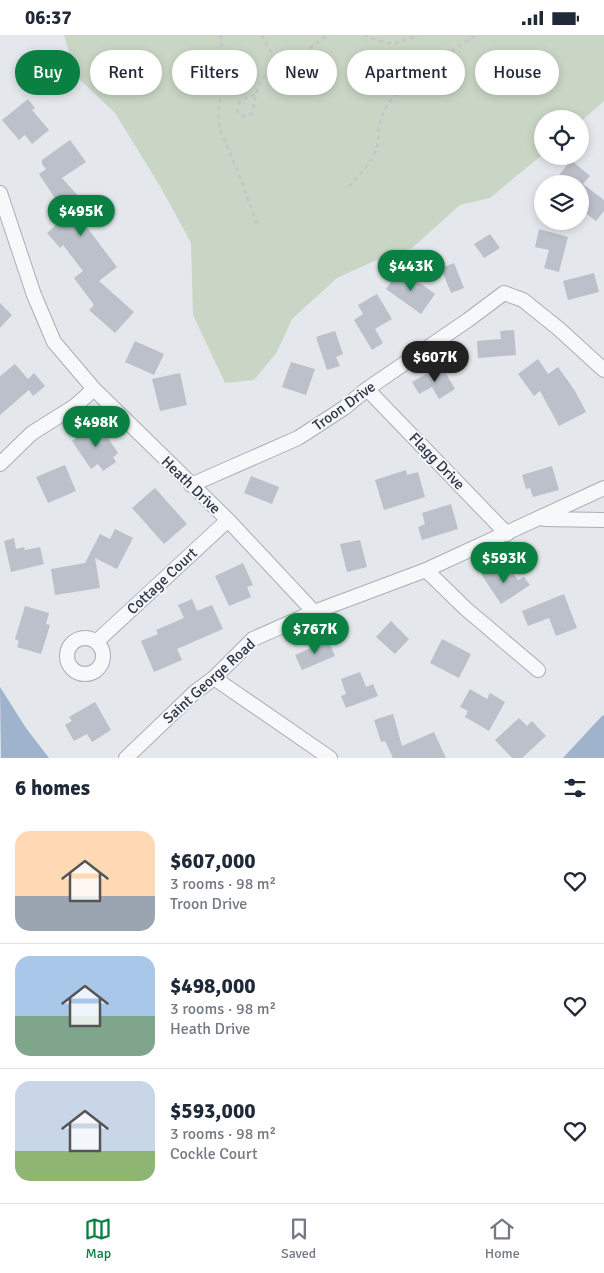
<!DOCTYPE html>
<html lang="en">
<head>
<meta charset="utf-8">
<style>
  :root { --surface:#fff; --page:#f6f6f7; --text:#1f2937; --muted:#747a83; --line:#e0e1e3; --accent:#0b8043 }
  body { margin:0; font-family:Signika,sans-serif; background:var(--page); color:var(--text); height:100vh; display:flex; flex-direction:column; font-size:19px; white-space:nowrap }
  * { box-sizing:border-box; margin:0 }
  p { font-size:16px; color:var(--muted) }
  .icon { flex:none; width:28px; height:28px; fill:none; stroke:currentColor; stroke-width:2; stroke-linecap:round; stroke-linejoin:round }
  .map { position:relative; height:723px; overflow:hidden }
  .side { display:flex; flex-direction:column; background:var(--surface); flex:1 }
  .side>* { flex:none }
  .top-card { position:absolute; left:15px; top:15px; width:575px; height:45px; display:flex; gap:10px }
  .controls { position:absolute; left:534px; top:75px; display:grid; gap:10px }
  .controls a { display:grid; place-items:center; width:55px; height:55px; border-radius:50%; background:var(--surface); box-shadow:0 2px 8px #0003; font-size:25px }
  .price { position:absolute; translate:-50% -42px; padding:0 11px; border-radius:18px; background:var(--accent); color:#fff; font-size:16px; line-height:32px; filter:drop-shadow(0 1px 2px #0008) }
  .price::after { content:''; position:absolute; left:50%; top:30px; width:15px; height:11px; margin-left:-8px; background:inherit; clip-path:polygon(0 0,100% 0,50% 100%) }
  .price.selected { background:#222; color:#fff }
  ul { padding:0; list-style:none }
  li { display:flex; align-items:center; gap:15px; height:125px; padding:0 15px }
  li+li { border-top:1px solid var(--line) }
  li span { display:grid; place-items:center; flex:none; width:140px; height:100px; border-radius:15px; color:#555 }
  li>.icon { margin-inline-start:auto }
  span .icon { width:60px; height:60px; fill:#fffc; stroke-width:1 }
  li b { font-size:21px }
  h2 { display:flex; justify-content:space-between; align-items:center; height:60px; padding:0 15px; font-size:21px }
  .pill { padding:0 18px; border-radius:22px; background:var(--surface); box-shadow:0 2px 8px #0003; font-size:18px; line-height:45px }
  .pill.selected { background:var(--accent); color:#fff }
  .status { display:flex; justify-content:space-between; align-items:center; height:35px; padding:0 25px; background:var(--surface); direction:ltr }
  .status svg { height:14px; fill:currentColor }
  .tabs { display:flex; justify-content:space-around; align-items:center; height:70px; border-top:1px solid var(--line); background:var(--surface); font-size:14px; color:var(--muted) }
  .tabs a { display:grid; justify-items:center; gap:2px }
  .tabs .selected { color:var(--accent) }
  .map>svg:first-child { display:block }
  .green { fill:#c9d6c5 }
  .water { fill:#9fb4cc }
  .building { fill:#bbc0ca }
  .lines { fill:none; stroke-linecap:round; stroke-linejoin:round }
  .minor-casing { stroke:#a9aeb7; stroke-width:16 }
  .path { stroke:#c2c5cb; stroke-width:2.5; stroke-dasharray:4 4; stroke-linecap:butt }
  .minor { stroke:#f7f8fa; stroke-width:14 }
  .labels { text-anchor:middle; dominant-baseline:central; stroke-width:4; stroke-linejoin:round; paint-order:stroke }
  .street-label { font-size:15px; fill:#2b3445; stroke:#f4f6f9 }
</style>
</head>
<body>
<div class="status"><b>06:37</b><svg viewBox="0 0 49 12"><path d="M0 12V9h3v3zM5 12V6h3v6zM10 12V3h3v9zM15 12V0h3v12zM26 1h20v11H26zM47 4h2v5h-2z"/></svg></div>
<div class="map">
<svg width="604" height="723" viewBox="0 0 604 723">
  <rect width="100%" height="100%" fill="#e4e7ec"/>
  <path class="green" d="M64,0H604V66L580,87V84H542V120L490,163L460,170L412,213L385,221L337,243L292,284L277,317L254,345L225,348L193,280L191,208L160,151L115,78L76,41Z"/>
  <path class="water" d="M0,652L26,693L49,723H1Z
    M604,680V723H563L601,682Z"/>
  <path class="building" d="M28,64L35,73L32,75L49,95L32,109L25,100L19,105L2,85Z
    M70,105L86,127L62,143L96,181L85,190L117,232L99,246L134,277L115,298L89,275L94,270L74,243L83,236L63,210L60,213L47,198L59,187L49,176L58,168L39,139L46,134L42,129V125Z
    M571,125L590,141L583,149L604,165V176L596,186L580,174V149H552Z
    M539,194L568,202L559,237L544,233L549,215L535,212Z
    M490,199L500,213L484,223L474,209Z
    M454,228L464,253L451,258L441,233Z
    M405,237L435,259L421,279L386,254L394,243L398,246Z
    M594,238L599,257L568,265L563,246Z
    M377,259L392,284L375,294L383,308L372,315L354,285L363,279L358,270Z
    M0,268L12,280L0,293Z
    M514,295L516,320L478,323L477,306L501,304L500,296Z
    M335,296L343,319L336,322L340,331L327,335L316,302Z
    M135,306L164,319L154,340L125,327Z
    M538,324L548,339L558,332L575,356L586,377L559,391L540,356L534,361L518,339Z
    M291,327L315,334L306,360L282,352Z
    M15,329L28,344L34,338L45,351L33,361L29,355L0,380V341Z
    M441,330L455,354L439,364L432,352L419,359L412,347Z
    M180,338L187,370L160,376L152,344Z
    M98,388L118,418L113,422L116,427L103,436L98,429L91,434L72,406Z
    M65,430L76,456L48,468L36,442Z
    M552,431L559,455L533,462L530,453L526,454L522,440Z
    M406,435L407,440L418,437L425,462L384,475L375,445Z
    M251,441L279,452L272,469L244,458Z
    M155,453L187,489L164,509L132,473Z
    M451,469L458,494L422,505L418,492L425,489L422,478Z
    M115,494L133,503L117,534L95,523L100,553L55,560L51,534L85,528L100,499L110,504Z
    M14,503L16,514L24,512L25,515L40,512L44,529L11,537L4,506Z
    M360,505L367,532L347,537L340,509Z
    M243,528L253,550L247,552L251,562L229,571L215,541Z
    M492,532L499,543L511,535L518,545L524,542L530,550L501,569L481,539Z
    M564,559L577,593L556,601L549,583L528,591L522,576Z
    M192,564L197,576L212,570L223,594L177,614L182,625L154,637L141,606L158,599L156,595L184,583L178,570Z
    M25,571L49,578L46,589L50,590L41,619L17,612L19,606L15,604Z
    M391,586L409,604L395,619L376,602Z
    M442,604L471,619L459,643L430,628Z
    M328,605L335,621L302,635L295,620Z
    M360,637L366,652L373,649L378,661L346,673L341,661L346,659L341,644Z
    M470,654L487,664L490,658L505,667L489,696L465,682L468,676L460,672Z
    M95,667L111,695L92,707L87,699L74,706L65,690L72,686L69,682Z
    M393,679L402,711L434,697L446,723H393L385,706L381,707L374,685Z
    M519,683L527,691L532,686L546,701L522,723H512L495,705Z"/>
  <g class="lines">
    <defs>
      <path id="minor" d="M0,158L34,260L54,307L94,354L228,485L314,577
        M367,354L507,499
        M0,429L32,398L75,371L94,354
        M191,450L298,403L344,373L367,354L468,285L504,258L523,265L559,294L604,335
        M544,484L604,485
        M426,535L466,574L538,635
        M67 621a18 18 0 1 1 36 0a18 18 0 1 1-36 0Z
        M96,607L228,485
        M214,643L330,723
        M126,723L195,657L214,643L253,604L314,577L426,535L604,453"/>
    </defs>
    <use href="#minor" class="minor-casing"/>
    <path class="path" d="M221,0L223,45L218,79L220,95L238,137L258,192
      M262,0L268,12L276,24C299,26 310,12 327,0
      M364,0C390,11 392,10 419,0
      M255,60C247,62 238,65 237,75C241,82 246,83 252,78L258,51L276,24
      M349,151C358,141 370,130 375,117C380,107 377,97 380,87C381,81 385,74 388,69C399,51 457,12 476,0"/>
    <use href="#minor" class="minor"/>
  </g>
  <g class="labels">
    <g class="street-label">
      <text transform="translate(344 371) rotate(-36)">Troon Drive</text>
      <text transform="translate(437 426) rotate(46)">Flagg Drive</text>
      <text transform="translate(191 450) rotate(44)">Heath Drive</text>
      <text transform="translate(162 546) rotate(-43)">Cottage Court</text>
      <text transform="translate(209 646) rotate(-42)">Saint George Road</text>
    </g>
  </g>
</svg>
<div class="controls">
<a><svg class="icon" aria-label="locate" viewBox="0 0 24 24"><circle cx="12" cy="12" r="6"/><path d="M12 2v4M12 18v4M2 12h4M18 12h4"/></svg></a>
<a><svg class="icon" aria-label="layers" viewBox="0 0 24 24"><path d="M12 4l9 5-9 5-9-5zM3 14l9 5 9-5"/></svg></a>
</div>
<b class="price" style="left:81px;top:202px">$495K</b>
<b class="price" style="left:411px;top:257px">$443K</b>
<b class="price selected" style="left:435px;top:348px">$607K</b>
<b class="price" style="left:96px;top:413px">$498K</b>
<b class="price" style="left:504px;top:549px">$593K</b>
<b class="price" style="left:315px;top:620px">$767K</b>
<div class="top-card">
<a class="pill selected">Buy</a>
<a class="pill">Rent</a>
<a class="pill">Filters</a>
<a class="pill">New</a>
<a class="pill">Apartment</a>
<a class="pill">House</a>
</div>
</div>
<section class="side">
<h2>6 homes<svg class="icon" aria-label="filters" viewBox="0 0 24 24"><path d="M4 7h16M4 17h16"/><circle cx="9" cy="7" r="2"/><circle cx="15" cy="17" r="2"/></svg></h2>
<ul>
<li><span style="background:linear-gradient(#ffd9b3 65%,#9aa5b1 0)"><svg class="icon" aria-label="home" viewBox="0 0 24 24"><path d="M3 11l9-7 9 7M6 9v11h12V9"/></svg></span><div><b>$607,000</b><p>3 rooms · 98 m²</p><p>Troon Drive</p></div><svg class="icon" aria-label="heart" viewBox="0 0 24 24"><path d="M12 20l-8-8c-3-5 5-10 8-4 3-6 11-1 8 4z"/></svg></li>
<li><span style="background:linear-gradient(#a9c7e8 60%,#7fa58c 0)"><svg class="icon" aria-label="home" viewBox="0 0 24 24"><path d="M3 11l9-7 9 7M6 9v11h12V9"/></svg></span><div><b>$498,000</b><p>3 rooms · 98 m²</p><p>Heath Drive</p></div><svg class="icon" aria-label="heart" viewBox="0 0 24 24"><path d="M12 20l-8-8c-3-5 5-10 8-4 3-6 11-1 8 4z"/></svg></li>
<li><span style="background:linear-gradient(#c9d6e8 70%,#8fb573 0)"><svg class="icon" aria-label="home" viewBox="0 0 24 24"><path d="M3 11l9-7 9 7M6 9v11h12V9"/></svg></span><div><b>$593,000</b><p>3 rooms · 98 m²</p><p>Cockle Court</p></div><svg class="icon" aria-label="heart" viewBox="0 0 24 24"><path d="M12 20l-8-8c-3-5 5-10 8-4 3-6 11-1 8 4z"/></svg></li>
</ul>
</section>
<nav class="tabs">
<a class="selected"><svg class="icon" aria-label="map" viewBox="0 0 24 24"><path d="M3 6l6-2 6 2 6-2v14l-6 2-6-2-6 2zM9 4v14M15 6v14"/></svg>Map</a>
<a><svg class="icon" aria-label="saved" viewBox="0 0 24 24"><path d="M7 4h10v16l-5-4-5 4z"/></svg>Saved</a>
<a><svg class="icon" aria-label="home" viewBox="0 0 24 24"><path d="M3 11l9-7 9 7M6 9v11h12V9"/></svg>Home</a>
</nav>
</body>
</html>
